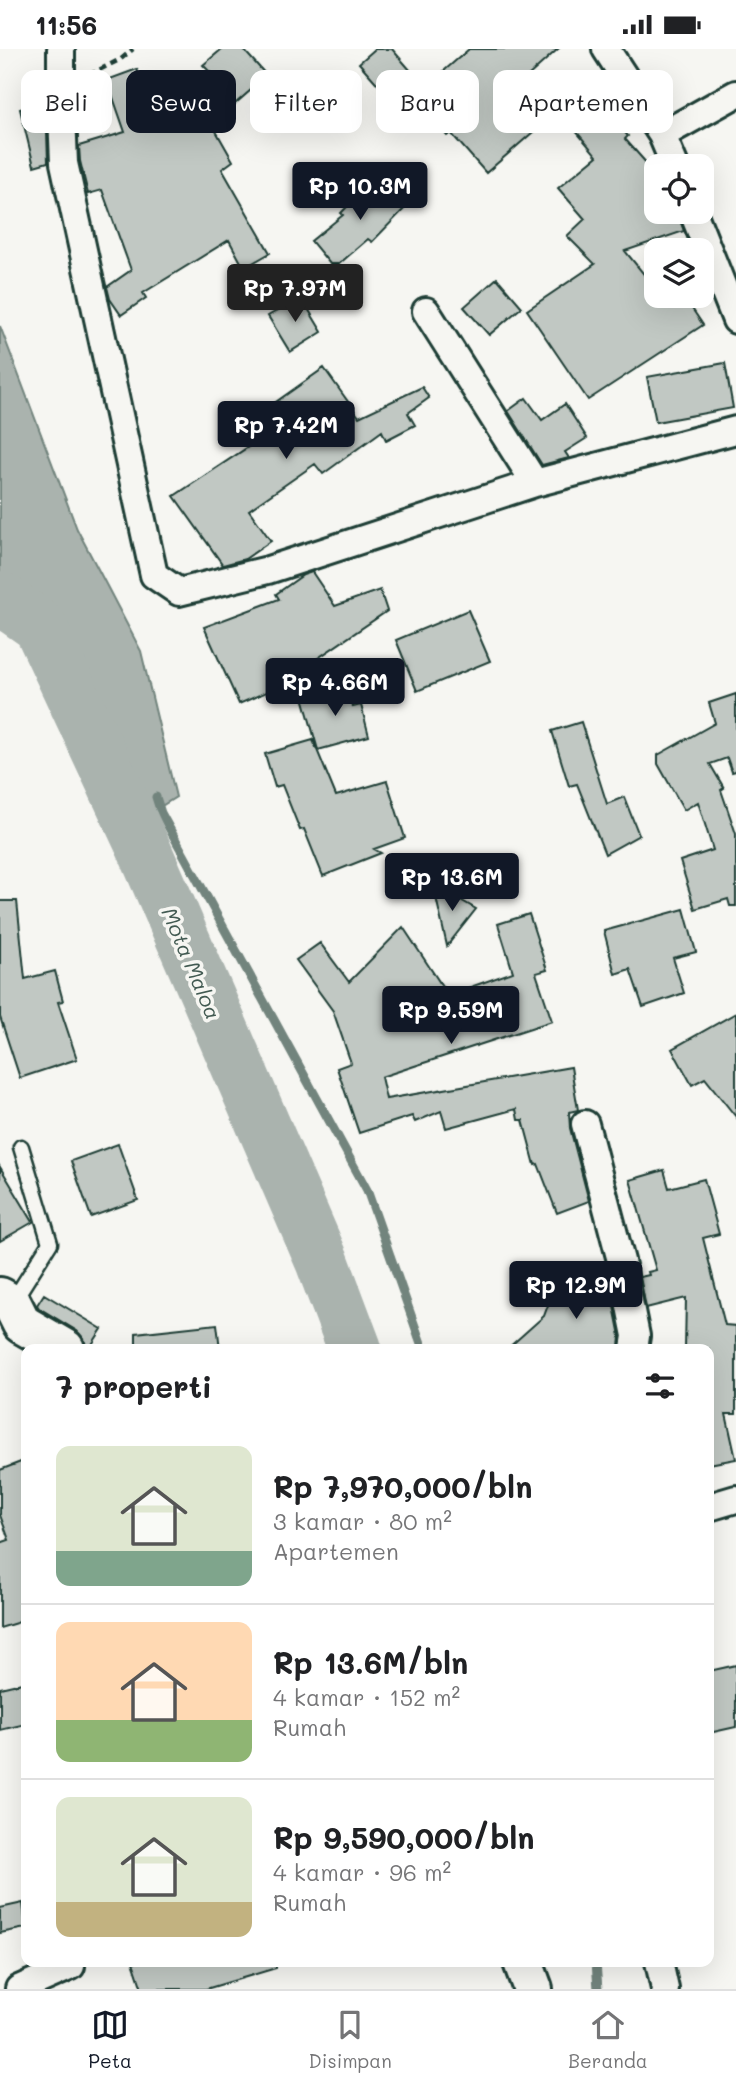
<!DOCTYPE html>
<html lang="id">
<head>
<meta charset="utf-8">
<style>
  :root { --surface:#fff; --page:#f6f6f6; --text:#202124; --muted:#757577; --line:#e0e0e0; --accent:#111827 }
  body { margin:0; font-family:Mali,sans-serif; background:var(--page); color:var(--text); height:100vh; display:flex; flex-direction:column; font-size:26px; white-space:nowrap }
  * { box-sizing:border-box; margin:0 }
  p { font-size:23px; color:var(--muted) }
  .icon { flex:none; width:38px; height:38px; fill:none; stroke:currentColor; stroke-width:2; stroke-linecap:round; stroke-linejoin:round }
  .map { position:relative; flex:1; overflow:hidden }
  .side { position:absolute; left:21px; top:1295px; width:693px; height:623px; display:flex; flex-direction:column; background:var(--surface); border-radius:14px; box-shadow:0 7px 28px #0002 }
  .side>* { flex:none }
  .top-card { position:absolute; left:21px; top:21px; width:695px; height:63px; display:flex; gap:14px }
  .fabs { position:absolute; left:644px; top:105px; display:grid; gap:14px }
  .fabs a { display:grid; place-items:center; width:70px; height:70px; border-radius:14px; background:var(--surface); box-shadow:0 7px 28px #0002; font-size:35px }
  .price { position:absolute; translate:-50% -60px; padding:0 16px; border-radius:7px; background:var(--accent); color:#fff; font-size:23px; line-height:46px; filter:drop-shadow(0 2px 4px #0008) }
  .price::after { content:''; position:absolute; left:50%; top:42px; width:21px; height:16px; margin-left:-10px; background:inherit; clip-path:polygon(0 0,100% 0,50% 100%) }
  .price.active { background:#222; color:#fff }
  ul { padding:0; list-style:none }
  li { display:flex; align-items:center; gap:21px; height:175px; padding:0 35px }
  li+li { border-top:2px solid var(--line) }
  li span { display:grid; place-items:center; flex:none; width:196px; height:140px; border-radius:14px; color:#555 }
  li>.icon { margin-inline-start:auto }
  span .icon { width:84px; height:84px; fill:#fffc; stroke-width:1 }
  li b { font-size:30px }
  h2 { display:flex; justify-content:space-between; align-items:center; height:84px; padding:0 35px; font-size:30px }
  .pill { padding:0 24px; border-radius:14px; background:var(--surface); box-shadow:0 7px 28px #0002; font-size:24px; line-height:63px }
  .pill.active { background:var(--accent); color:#fff }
  .status { display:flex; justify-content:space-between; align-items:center; height:49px; padding:0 35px; background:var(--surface); direction:ltr }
  .status svg { height:19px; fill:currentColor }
  .tabs { display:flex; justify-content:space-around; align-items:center; height:98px; border-top:2px solid var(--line); background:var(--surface); font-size:19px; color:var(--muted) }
  .tabs a { display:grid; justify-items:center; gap:4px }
  .tabs .active { color:var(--accent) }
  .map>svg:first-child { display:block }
  .water { fill:#aab3ae; stroke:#72847d; stroke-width:2 }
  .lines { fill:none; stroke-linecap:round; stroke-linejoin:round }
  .stream { stroke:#72847d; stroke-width:9 }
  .river { stroke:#aab3ae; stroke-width:54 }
  .building { fill:#c1c8c3; stroke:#1f3d34; stroke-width:2 }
  .lane-casing { stroke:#1f3d34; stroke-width:19 }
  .street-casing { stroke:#1f3d34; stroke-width:32 }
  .secondary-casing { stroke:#1f3d34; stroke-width:44 }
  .path { stroke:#1f3d34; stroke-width:4.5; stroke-dasharray:7 5; stroke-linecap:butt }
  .lane { stroke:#f6f6f2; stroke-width:14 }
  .street { stroke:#f6f6f2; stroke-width:26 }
  .secondary { stroke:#f6f6f2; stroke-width:38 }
  .labels { text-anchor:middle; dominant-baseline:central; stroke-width:7; stroke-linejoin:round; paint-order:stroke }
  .water-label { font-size:21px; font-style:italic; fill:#425a52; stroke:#f6f6f2 }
</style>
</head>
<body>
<div class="status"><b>11:56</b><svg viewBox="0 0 49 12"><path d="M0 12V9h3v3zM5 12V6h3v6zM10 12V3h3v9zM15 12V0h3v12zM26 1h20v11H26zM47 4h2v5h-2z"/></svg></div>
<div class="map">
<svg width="736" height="1940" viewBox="0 0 736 1940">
  <rect width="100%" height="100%" fill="#f6f6f2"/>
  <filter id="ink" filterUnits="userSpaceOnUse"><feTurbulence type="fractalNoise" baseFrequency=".0143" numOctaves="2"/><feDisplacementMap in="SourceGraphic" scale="14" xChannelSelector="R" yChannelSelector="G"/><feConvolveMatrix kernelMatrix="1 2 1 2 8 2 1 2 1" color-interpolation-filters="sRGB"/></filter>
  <g filter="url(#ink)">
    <path class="water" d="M0,277L77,480L141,602L176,748L147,766L40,588L0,561Z"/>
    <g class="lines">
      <path class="stream" d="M156,748L161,764L367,1141L423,1300
        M596,1913L598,1940"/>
      <path class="river" d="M0,549L40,577L144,800L322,1212L355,1300"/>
    </g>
    <path class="building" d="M222,0H243L267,27L212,75L233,112L222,120L270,204L244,219L229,191L143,244L146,249L121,266L110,250L107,238L131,221L102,141L88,145L80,112L79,97L125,83L107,31L137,20L150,55L211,24L203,16Z
      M375,0H392L423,36L398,58L359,14Z
      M469,0H558L518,36L548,70L486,124L451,84L447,87L414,48Z
      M46,53L48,113L34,117L20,60Z
      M602,57L628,87L625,90L656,125V163H677L684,182L625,202L656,240V247H662L671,258L685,249L703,276L588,351L527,261L595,215L567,187L585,170L558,139L597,107L575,81Z
      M377,127L408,156L372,193L368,190L339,215H330L311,192L343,166L341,164Z
      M497,229L522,258L489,286L464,258Z
      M301,248L322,283L290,303L268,267Z
      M725,314L733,359L656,373L647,328Z
      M324,319L359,368L422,338L429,349L408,364L415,376L386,391L382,382L323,425L315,415L249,461L271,492L245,510L223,516L174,447L286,373L273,355Z
      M526,349L542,371L565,355L587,389L565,403L569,409L542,416L508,362Z
      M312,523L335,557L380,541L387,562L271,641L239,655L204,578L279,550L276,545L303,526Z
      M468,561L490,612L417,642L396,591Z
      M347,636L353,658L361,656L369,687L318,701L303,648Z
      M736,645V722L732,723L727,709L710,715L724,739L721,741L736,785V857H730L728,850L695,860L680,812L713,801L698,753L684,761L658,715V706L715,674L709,654Z
      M581,673L607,755L624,748L639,786L605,805L577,735L569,737L552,682Z
      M313,691L336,747L387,732L405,789L374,800L381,804L323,827L304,780L300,781L282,736L275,738L265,705Z
      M433,835L476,860L447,897Z
      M0,852H17L25,930L55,922L63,952L58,953L77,1010L20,1029L0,968Z
      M684,860L696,903L673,909L684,944L643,958L630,920L615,925L604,882Z
      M529,865L547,921L536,924L552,972L381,1028L386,1050L571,1018L578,1061L569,1063L570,1079L589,1152L557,1164L538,1115L535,1116L523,1071H518L516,1060L446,1079L441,1062L415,1073L412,1067L359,1084L337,1019L351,1014L333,962L296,911L320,894L349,933L403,878L448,946L513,923L498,875Z
      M736,964V1068L705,1029L692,1036L672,1000Z
      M118,1095L138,1151L91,1168L71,1112Z
      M0,1118L33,1173L0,1192Z
      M664,1121L669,1139L704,1130L719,1185L703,1189L725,1276L736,1277V1365H726L736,1410L709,1415V1300H685L686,1249L646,1259L640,1228L649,1226L648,1223L656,1221L630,1131Z
      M609,1232L620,1287L619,1300H507L544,1267L554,1240Z
      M44,1245L102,1280L89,1300H87L84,1290L77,1282L39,1259L37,1256Z
      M217,1275L220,1300H136V1284Z
      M26,1411V1571L0,1579V1494L9,1491L0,1466V1421Z
      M736,1616V1678L709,1684V1622Z
      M26,1633V1675L0,1681V1639Z
      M23,1854L26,1879L0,1884V1859Z
      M133,1913H276V1919L206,1940H142Z"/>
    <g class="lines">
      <defs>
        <path id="lane" d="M12,1254L50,1194L21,1098"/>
        <path id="street" d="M61,0V41L64,114L154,526L179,543L268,521L535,434L736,381
          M606,0L662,86L675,117
          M662,86L736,45
          M693,163L736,271
          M426,262L535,434
          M585,1075L621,1212L636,1287L634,1300
          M709,1458L736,1450
          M659,1913L665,1940
          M19,1940L71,1917"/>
        <path id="secondary" d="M0,1248L12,1255L22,1275L65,1300
          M523,1913L533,1940"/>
      </defs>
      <use href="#lane" class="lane-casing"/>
      <use href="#street" class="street-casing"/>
      <use href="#secondary" class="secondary-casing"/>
      <path class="path" d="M89,26L121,10L133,0"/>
      <use href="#lane" class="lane"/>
      <use href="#street" class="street"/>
      <use href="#secondary" class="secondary"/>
    </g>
  </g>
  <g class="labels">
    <g class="water-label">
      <text transform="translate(192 914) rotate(67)">Mota Maloa</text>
    </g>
  </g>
</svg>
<div class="fabs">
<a><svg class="icon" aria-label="locate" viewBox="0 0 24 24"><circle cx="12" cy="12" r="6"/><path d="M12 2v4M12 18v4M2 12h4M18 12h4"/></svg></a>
<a><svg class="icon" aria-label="layers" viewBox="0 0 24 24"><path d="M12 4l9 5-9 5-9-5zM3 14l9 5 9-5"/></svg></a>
</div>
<b class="price" style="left:360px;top:173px">Rp 10.3M</b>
<b class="price active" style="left:295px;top:275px">Rp 7.97M</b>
<b class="price" style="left:286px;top:412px">Rp 7.42M</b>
<b class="price" style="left:335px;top:669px">Rp 4.66M</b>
<b class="price" style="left:452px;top:864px">Rp 13.6M</b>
<b class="price" style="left:451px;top:997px">Rp 9.59M</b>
<b class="price" style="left:576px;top:1272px">Rp 12.9M</b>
<div class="top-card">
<a class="pill">Beli</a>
<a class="pill active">Sewa</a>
<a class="pill">Filter</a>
<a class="pill">Baru</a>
<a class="pill">Apartemen</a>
</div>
<section class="side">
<h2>7 properti<svg class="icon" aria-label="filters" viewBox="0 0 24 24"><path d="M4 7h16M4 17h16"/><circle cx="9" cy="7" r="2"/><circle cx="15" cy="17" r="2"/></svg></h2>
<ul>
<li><span style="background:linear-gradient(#dfe7d0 75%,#7fa58c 0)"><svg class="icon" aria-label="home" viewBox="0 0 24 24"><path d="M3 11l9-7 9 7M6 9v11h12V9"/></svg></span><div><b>Rp 7,970,000/bln</b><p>3 kamar · 80 m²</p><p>Apartemen</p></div></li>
<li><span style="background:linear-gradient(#ffd9b3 70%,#8fb573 0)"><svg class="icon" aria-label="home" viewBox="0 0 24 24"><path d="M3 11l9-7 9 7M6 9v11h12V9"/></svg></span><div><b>Rp 13.6M/bln</b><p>4 kamar · 152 m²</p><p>Rumah</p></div></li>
<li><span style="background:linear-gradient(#dfe7d0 75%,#c2b280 0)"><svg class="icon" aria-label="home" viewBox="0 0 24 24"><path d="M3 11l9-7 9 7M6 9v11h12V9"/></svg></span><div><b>Rp 9,590,000/bln</b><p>4 kamar · 96 m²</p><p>Rumah</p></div></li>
</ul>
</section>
</div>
<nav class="tabs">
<a class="active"><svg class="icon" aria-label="map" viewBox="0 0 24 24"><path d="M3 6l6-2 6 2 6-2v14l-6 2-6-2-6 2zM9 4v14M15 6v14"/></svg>Peta</a>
<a><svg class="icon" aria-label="saved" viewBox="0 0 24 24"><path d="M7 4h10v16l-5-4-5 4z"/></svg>Disimpan</a>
<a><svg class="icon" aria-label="home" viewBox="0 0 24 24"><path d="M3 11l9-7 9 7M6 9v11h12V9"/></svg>Beranda</a>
</nav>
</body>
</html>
